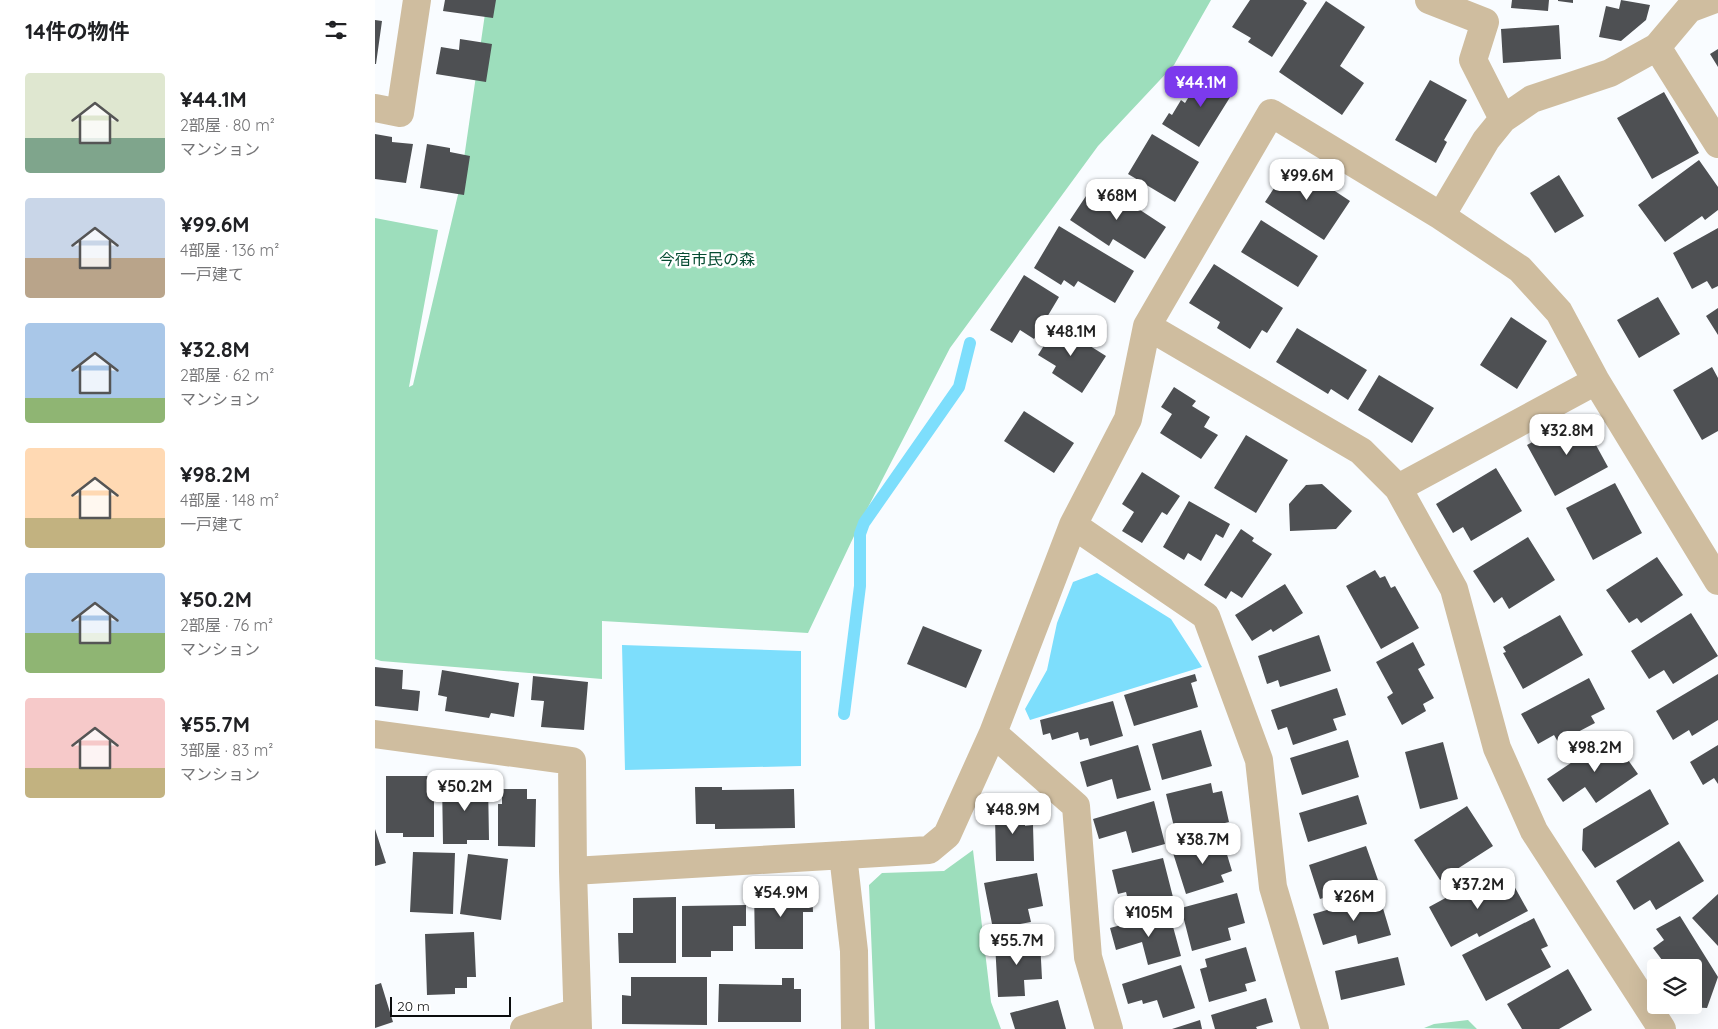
<!DOCTYPE html>
<html lang="ja">
<head>
<meta charset="utf-8">
<style>
  :root { --surface:#fff; --page:#f2f2f2; --text:#202124; --muted:#757577; --accent:#7c3aed }
  body { margin:0; font-family:Quicksand,"Noto Sans JP",sans-serif; background:var(--page); color:var(--text); height:100vh; display:flex; flex-direction:column; font-size:19px; white-space:nowrap }
  * { box-sizing:border-box; margin:0 }
  p { font-size:16px; color:var(--muted) }
  .icon { flex:none; width:28px; height:28px; fill:none; stroke:currentColor; stroke-width:2; stroke-linecap:round; stroke-linejoin:round }
  .map { position:relative; flex:1; overflow:hidden }
  .drawer { display:flex; flex-direction:column; background:var(--surface); width:375px }
  .drawer>* { flex:none }
  .tools { position:absolute; left:1272px; top:959px; display:grid; gap:10px }
  .tools a { display:grid; place-items:center; width:55px; height:55px; border-radius:5px; background:var(--surface); box-shadow:0 5px 20px #0002; font-size:25px }
  .scale { position:absolute; left:15px; bottom:12px; width:121px; box-sizing:border-box; padding-left:5px; border:2px solid #0b0c0d; border-top:0; font-size:14px; line-height:18px; white-space:nowrap; color:#0b0c0d; -webkit-text-stroke:4px #fff; paint-order:stroke }
  .price { position:absolute; translate:-50% -42px; padding:0 11px; border-radius:10px; background:#fff; color:#222; font-size:16px; line-height:32px; filter:drop-shadow(0 1px 2px #0008) }
  .price::after { content:''; position:absolute; left:50%; top:30px; width:15px; height:11px; margin-left:-8px; background:inherit; clip-path:polygon(0 0,100% 0,50% 100%) }
  .price.selected { background:var(--accent); color:#fff }
  ul { padding:0; list-style:none }
  li { display:flex; align-items:center; gap:15px; height:125px; padding:0 25px }
  li span { display:grid; place-items:center; flex:none; width:140px; height:100px; border-radius:5px; color:#555 }
  li>.icon { margin-inline-start:auto }
  span .icon { width:60px; height:60px; fill:#fffc; stroke-width:1 }
  li b { font-size:21px }
  h2 { display:flex; justify-content:space-between; align-items:center; height:60px; padding:0 25px; font-size:21px }
  main { display:flex; flex:1; min-height:0 }
  .map>svg:first-child { display:block }
  .green { fill:#9ddebc }
  .water { fill:#7ddefc }
  .lines { fill:none; stroke-linecap:round; stroke-linejoin:round }
  .stream { stroke:#7ddefc; stroke-width:12 }
  .building { fill:#4e5053 }
  .street { stroke:#cfbd9f; stroke-width:28 }
  .labels { text-anchor:middle; dominant-baseline:central; stroke-width:5; stroke-linejoin:round; paint-order:stroke }
  .park-label { font-size:16px; fill:#044b31; stroke:#fff }
</style>
</head>
<body>
<main>
<section class="drawer">
<h2>14件の物件<svg class="icon" aria-label="filters" viewBox="0 0 24 24"><path d="M4 7h16M4 17h16"/><circle cx="9" cy="7" r="2"/><circle cx="15" cy="17" r="2"/></svg></h2>
<ul>
<li><span style="background:linear-gradient(#dfe7d0 65%,#7fa58c 0)"><svg class="icon" aria-label="home" viewBox="0 0 24 24"><path d="M3 11l9-7 9 7M6 9v11h12V9"/></svg></span><div><b>¥44.1M</b><p>2部屋 · 80 m²</p><p>マンション</p></div></li>
<li><span style="background:linear-gradient(#c9d6e8 60%,#b9a48a 0)"><svg class="icon" aria-label="home" viewBox="0 0 24 24"><path d="M3 11l9-7 9 7M6 9v11h12V9"/></svg></span><div><b>¥99.6M</b><p>4部屋 · 136 m²</p><p>一戸建て</p></div></li>
<li><span style="background:linear-gradient(#a9c7e8 75%,#8fb573 0)"><svg class="icon" aria-label="home" viewBox="0 0 24 24"><path d="M3 11l9-7 9 7M6 9v11h12V9"/></svg></span><div><b>¥32.8M</b><p>2部屋 · 62 m²</p><p>マンション</p></div></li>
<li><span style="background:linear-gradient(#ffd9b3 70%,#c2b280 0)"><svg class="icon" aria-label="home" viewBox="0 0 24 24"><path d="M3 11l9-7 9 7M6 9v11h12V9"/></svg></span><div><b>¥98.2M</b><p>4部屋 · 148 m²</p><p>一戸建て</p></div></li>
<li><span style="background:linear-gradient(#a9c7e8 60%,#8fb573 0)"><svg class="icon" aria-label="home" viewBox="0 0 24 24"><path d="M3 11l9-7 9 7M6 9v11h12V9"/></svg></span><div><b>¥50.2M</b><p>2部屋 · 76 m²</p><p>マンション</p></div></li>
<li><span style="background:linear-gradient(#f6c9c9 70%,#c2b280 0)"><svg class="icon" aria-label="home" viewBox="0 0 24 24"><path d="M3 11l9-7 9 7M6 9v11h12V9"/></svg></span><div><b>¥55.7M</b><p>3部屋 · 83 m²</p><p>マンション</p></div></li>
</ul>
</section>
<div class="map">
<svg width="1343" height="1029" viewBox="0 0 1343 1029">
  <rect width="100%" height="100%" fill="#f9fcff"/>
  <path class="green" d="M112,0H836L799,65L723,146L575,348L489,515L433,633L227,621V679L6,661L0,659V218L63,230L34,387L38,385L85,186Z
    M598,850L616,1002L626,1029H500L494,885L507,873L569,871Z
    M1093,1020L1102,1029L1049,1028L1059,1024Z"/>
  <path class="water" d="M722,573L796,619L827,667L655,720L650,709L672,670L682,623L698,582Z
    M247,645L426,651V766L250,770Z"/>
  <g class="lines">
    <path class="stream" d="M469,714L485,586V534L489,523L584,387L595,343"/>
  </g>
  <path class="building" d="M70,0H121L118,18L68,11Z
    M875,0H928L932,3L897,57L873,42L876,38L857,27Z
    M1137,0H1174L1173,11L1136,8Z
    M1183,0H1198V3L1183,1Z
    M1246,0L1275,5L1271,20L1246,41L1224,37L1231,6L1244,9Z
    M951,1L990,27L965,66L989,83L967,115L904,72Z
    M0,20L7,21L1,64H0Z
    M1184,25L1186,59L1128,63L1126,29Z
    M85,39L117,44L111,82L61,74L66,47L84,50Z
    M1343,49V67L1335,54Z
    M832,67L862,86L824,147L787,124L794,113L797,115L806,100L810,103Z
    M1055,80L1092,100L1069,140L1072,142L1061,163L1020,140Z
    M1289,92L1324,153L1277,179L1242,118Z
    M0,134L17,137V142L38,144L31,183L0,179Z
    M777,134L824,162L800,202L753,174Z
    M52,144L75,148V152L95,156L89,195L45,188Z
    M1324,160L1343,187V210L1330,220L1327,216L1290,242L1263,205Z
    M916,162L975,201L949,240L890,202Z
    M1184,175L1209,216L1180,233L1155,193Z
    M721,181L791,227L770,259L738,239L734,246L695,220Z
    M886,220L943,256L923,287L866,252Z
    M684,226L759,271L740,303L703,281L699,287L689,280L686,285L659,268Z
    M1343,228V286L1337,289L1332,281L1317,289L1298,253Z
    M839,264L908,308L892,333L887,330L875,349L842,328L845,322L814,303Z
    M649,275L684,297L659,339L645,330L637,343L615,330Z
    M1283,297L1305,334L1264,358L1242,320Z
    M1343,308V335L1331,316Z
    M1136,317L1172,341L1142,389L1105,365Z
    M685,320L707,334L704,339L731,356L707,393L677,373L681,366L663,355Z
    M922,328L992,370L973,400L956,389L953,394L901,362Z
    M1337,367L1343,378V431L1327,440L1298,390Z
    M1004,375L1059,408L1037,443L983,410Z
    M799,387L821,401L817,406L835,417L829,427L843,435L826,459L785,433L797,414L786,407Z
    M649,411L699,443L679,473L629,441Z
    M1205,416L1233,467L1180,496L1152,445Z
    M871,435L913,460L881,513L839,488Z
    M1121,468L1147,511L1096,541L1088,527L1078,533L1061,504Z
    M767,472L805,496L792,515L787,512L767,543L747,531L759,512L747,504Z
    M1240,483L1267,533L1218,560L1191,508Z
    M947,484L977,511L961,529L915,531L914,504L931,485Z
    M814,501L855,524L848,538L841,534L826,561L813,553L809,560L788,547Z
    M866,529L879,538L877,541L897,554L867,598L856,591L851,599L829,585Z
    M1153,537L1180,580L1134,609L1127,597L1119,603L1098,571Z
    M1282,557L1308,595L1266,623L1262,618L1254,623L1231,590Z
    M1000,570L1005,578L1010,576L1016,588L1020,586L1044,628L1006,649L971,586Z
    M910,584L928,613L898,632L896,629L877,641L860,615Z
    M1316,613L1343,656L1298,684L1289,670L1274,679L1256,651Z
    M1185,615L1208,655L1148,689L1128,653L1131,652L1128,647Z
    M548,626L607,650L591,688L532,664Z
    M944,635L956,671L905,687L903,680L892,684L883,656Z
    M1038,642L1050,665L1043,669L1059,698L1048,704L1051,711L1027,725L1012,697L1018,693L1001,662Z
    M0,667L28,670L27,689L45,691L43,711L0,706Z
    M67,670L144,683L139,717L116,713L114,718L70,711L72,697L63,695Z
    M820,674L822,681L816,683L823,707L759,726L749,695Z
    M1343,674V720L1317,736L1314,730L1298,740L1281,711Z
    M158,676L213,682L209,730L166,727L169,701L156,700Z
    M1214,678L1230,709L1216,716L1220,723L1199,734L1203,741L1187,749L1179,735L1163,744L1146,714Z
    M962,688L971,715L958,719L962,730L918,745L912,727L903,730L896,710Z
    M738,701L748,736L715,746L713,738L705,740L703,732L677,740L675,733L668,735L665,720Z
    M826,730L837,766L787,780L777,744Z
    M1236,736L1263,774L1221,803L1210,787L1188,802L1172,779Z
    M973,740L984,777L927,795L915,758Z
    M1068,742L1083,799L1045,809L1030,752Z
    M763,745L776,790L742,799L737,779L712,787L705,762Z
    M1343,745V784L1339,778L1328,785L1315,762Z
    M11,776H59V837H28V833H11Z
    M67,781H113L114,840H92V844H68Z
    M836,783L838,793L847,791L854,822L801,835L791,794Z
    M320,787H347V790L419,789L420,828L340,829V824H321Z
    M127,789H152V799H161L160,847L123,846V804H127Z
    M1275,789L1294,824L1220,868L1207,850L1208,829Z
    M983,795L992,824L933,842L924,813Z
    M779,801L790,844L757,853L751,831L724,839L718,819Z
    M623,805H650V826L658,825L659,861H621L620,817H624Z
    M1092,806L1118,846L1065,880L1039,840Z
    M0,829L11,863L0,866Z
    M847,838L857,871L846,875L849,882L811,894L798,853Z
    M1304,841L1329,881L1281,910L1275,900L1259,910L1241,881Z
    M991,846L1003,880L945,899L934,865Z
    M38,852L80,853L78,914L35,912Z
    M93,854L133,859L126,920L85,914Z
    M788,858L799,901L756,912L751,892L743,894L737,870Z
    M662,873L668,906L653,909L656,922L618,929L609,883Z
    M1133,875L1153,911L1104,937L1102,933L1076,947L1054,907L1109,877L1115,886Z
    M379,889H437L438,912H428V949H380Z
    M862,893L870,923L853,928L856,940L817,951L806,908Z
    M1343,894V946L1317,918Z
    M1004,895L1016,935L983,944L981,935L948,945L938,914Z
    M301,897V963H244L243,933H258V898Z
    M371,905V926H358V951H336V957H307V906Z
    M794,912L806,956L773,965L767,942L741,950L735,928Z
    M1305,916L1343,977L1332,1008L1311,1007V1005H1319V968H1283L1280,963L1287,960L1278,948L1289,940L1281,929Z
    M1159,918L1173,946L1166,949L1176,967L1111,1001L1087,955Z
    M99,932L101,977H92V988H80V994L52,995L50,934Z
    M665,940L667,979L649,980L650,996L623,997L620,943Z
    M871,947L881,981L870,984L872,991L834,1002L825,969L832,967L830,959Z
    M1023,957L1030,985L966,1000L960,971Z
    M806,965L820,1008L788,1018L782,1000L768,1004L767,1000L753,1004L747,984Z
    M1193,969L1217,1010L1184,1029H1147L1132,1004Z
    M256,977H332V1025L247,1024V995L256,996Z
    M407,978H419V989H426V1022H343L344,984L407,985Z
    M6,983L18,1022L0,1028V985Z
    M891,998L898,1022L881,1027L882,1029H840L836,1015Z
    M683,1000L691,1029H640L635,1013Z
    M825,1020L827,1029H797Z"/>
  <g class="lines">
    <path class="street" d="M1054,0L1110,22L1098,60L1128,119
      M1282,47L1343,144
      M0,108L25,113L42,0
      M1066,216L1111,140L1128,119L1157,99L1235,73L1282,47L1314,9L1338,0
      M772,326L986,451L1023,488L1079,589L1122,748L1159,831L1287,1029
      M1023,488L1221,381
      M698,525L831,616L884,760L898,887L940,1029
      M618,733L701,806L713,957L734,1029
      M0,734L197,761L198,871L203,1029
      M468,855L479,951L480,1029
      M198,871L554,850L572,835L618,733L698,525L753,419L772,326L896,113L1066,216L1145,269L1184,312L1221,381L1343,581
      M149,1029L202,1012"/>
  </g>
  <g class="labels">
    <g class="park-label">
      <text x="332" y="259">今宿市民の森</text>
    </g>
  </g>
</svg>
<div class="tools">
<a><svg class="icon" aria-label="layers" viewBox="0 0 24 24"><path d="M12 4l9 5-9 5-9-5zM3 14l9 5 9-5"/></svg></a>
</div>
<div class="scale">20 m</div>
<b class="price selected" style="left:826px;top:108px">¥44.1M</b>
<b class="price" style="left:932px;top:201px">¥99.6M</b>
<b class="price" style="left:742px;top:221px">¥68M</b>
<b class="price" style="left:696px;top:357px">¥48.1M</b>
<b class="price" style="left:1192px;top:456px">¥32.8M</b>
<b class="price" style="left:1220px;top:773px">¥98.2M</b>
<b class="price" style="left:90px;top:812px">¥50.2M</b>
<b class="price" style="left:638px;top:835px">¥48.9M</b>
<b class="price" style="left:828px;top:865px">¥38.7M</b>
<b class="price" style="left:1103px;top:910px">¥37.2M</b>
<b class="price" style="left:406px;top:918px">¥54.9M</b>
<b class="price" style="left:979px;top:922px">¥26M</b>
<b class="price" style="left:774px;top:938px">¥105M</b>
<b class="price" style="left:642px;top:966px">¥55.7M</b>
</div>
</main>
</body>
</html>
